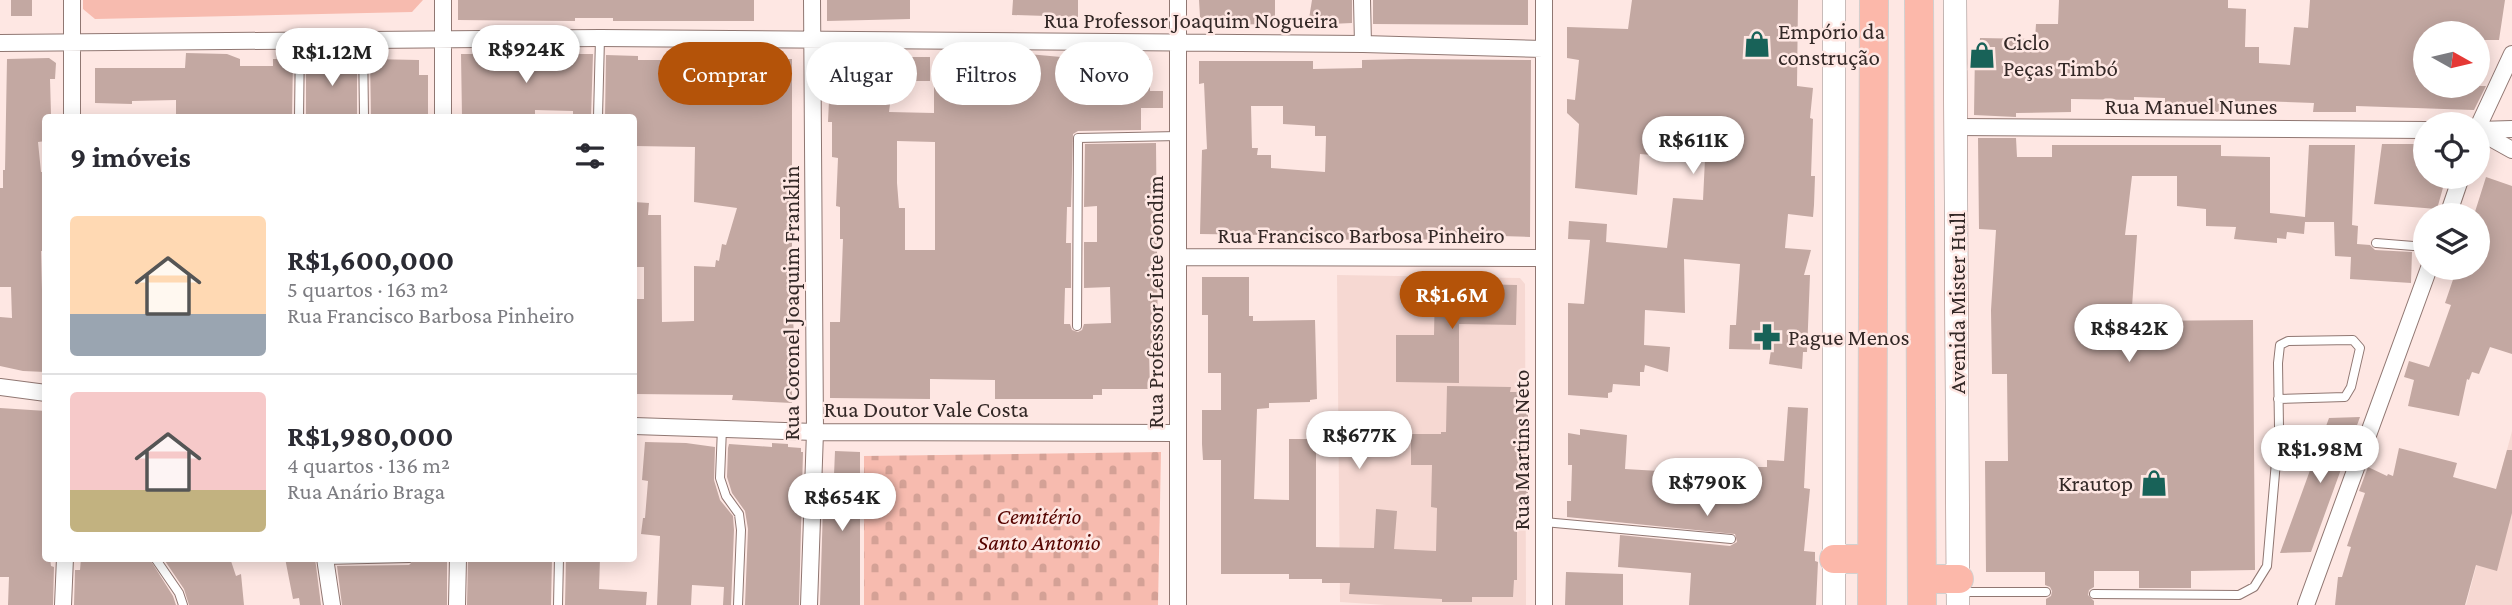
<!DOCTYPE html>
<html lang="pt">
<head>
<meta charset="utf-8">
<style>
  :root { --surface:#fff; --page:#f7f7f7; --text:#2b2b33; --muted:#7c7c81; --line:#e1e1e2; --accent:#b45309 }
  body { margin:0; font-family:"Crimson Pro",serif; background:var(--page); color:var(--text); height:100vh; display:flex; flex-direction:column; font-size:26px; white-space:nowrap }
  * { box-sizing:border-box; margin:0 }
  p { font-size:23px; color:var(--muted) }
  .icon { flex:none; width:38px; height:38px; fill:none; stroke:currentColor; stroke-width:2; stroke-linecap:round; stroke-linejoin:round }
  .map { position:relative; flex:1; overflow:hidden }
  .side { position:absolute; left:42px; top:114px; width:595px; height:448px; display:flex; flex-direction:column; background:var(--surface); border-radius:7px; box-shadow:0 4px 18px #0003 }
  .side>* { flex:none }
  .banner { position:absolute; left:658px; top:42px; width:665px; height:63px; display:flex; gap:14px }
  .needle { width:46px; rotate:98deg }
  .buttons { position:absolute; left:2413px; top:21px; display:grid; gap:14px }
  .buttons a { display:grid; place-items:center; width:77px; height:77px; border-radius:50%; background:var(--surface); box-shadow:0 4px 18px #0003; font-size:35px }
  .price { position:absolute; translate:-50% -60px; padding:0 16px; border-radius:24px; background:#fff; color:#222; font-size:23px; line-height:46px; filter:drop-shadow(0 2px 4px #0008) }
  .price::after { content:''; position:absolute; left:50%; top:42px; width:21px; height:16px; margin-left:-10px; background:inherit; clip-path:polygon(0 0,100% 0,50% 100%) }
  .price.current { background:var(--accent); color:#fff }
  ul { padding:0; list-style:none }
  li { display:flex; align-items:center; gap:21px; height:175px; padding:0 28px }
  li+li { border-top:2px solid var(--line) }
  li span { display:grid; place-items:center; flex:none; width:196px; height:140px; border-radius:7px; color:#555 }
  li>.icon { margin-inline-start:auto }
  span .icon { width:84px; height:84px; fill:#fffc; stroke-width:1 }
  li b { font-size:30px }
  h2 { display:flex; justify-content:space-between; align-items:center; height:84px; padding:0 28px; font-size:30px }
  .pill { padding:0 24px; border-radius:32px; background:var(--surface); box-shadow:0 4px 18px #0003; font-size:24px; line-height:63px }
  .pill.current { background:var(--accent); color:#fff }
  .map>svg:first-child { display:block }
  .built { fill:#f6d8d2 }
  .cemetery { fill:url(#cemetery-stones) }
  .garden { fill:#f7bbaf }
  .building { fill:#c3a8a2; fill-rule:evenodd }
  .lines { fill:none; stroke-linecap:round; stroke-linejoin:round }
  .service-casing { stroke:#907772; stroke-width:10 }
  .minor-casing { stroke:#907772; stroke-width:18 }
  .secondary-casing { stroke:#907772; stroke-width:24 }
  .trunk-casing { stroke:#d2d0cf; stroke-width:30 }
  .service { stroke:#fff; stroke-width:8 }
  .minor { stroke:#fff; stroke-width:16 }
  .secondary { stroke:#fff; stroke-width:23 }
  .trunk { stroke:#fcb8aa; stroke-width:28 }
  .labels { text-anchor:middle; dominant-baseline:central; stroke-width:5; stroke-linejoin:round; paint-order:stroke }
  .street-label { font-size:23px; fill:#332826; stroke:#fee7e3 }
  .poi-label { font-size:23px; fill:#332826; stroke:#fee7e3; text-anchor:start }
  .park-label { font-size:23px; font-style:italic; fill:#550400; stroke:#fee7e3 }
</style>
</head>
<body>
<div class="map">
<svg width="2512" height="605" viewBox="0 0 2512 605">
  <defs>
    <pattern id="cemetery-stones" width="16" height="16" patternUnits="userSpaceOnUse" patternTransform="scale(1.75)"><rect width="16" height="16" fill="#f7bbaf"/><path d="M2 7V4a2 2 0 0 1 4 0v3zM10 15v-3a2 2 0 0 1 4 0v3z" fill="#d4a196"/></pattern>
  </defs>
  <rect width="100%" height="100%" fill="#fee7e3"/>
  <path class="built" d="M1337,275L1520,278L1525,284L1526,605H1386L1340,602Z
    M2512,431V605H2466Z"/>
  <path class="cemetery" d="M1161,452L1158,605H864V456Z"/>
  <path class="garden" d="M83,0H423L412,12L95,19L83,9Z"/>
  <path class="building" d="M11,0H32V16H11Z
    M458,0H754V21H613V18H575V21L458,20Z
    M827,0H910V19L827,21Z
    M1013,0H1078V17L1012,15Z
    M1199,0H1275V24L1211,25L1200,17Z
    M1312,0H1352V23L1308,25Z
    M1373,0H1528V25L1373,24Z
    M1632,0H1798L1797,86L1813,88L1810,118L1813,119L1811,176H1815L1814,205L1813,217L1788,214L1785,248L1811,250L1804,275H1810L1807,352H1803L1802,369L1769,364L1771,350L1729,349L1730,325H1736L1740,264L1684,259L1685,313L1645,310L1644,345L1670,347L1668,372L1645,365L1644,372H1640V386L1613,384L1612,392L1608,393V398L1568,395V303L1584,304L1590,240L1568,239L1569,221L1607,224L1606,242L1667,248L1673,198L1703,200L1705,159L1640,154L1637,195L1575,188L1579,124L1567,113V99L1575,100L1579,60L1567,58V27L1628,29Z
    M2059,0H2228V8L2246,9L2245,47H2259V63L2290,65L2294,27L2308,28L2310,0H2505L2499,40H2478V33H2426V86H2486L2474,110L2356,106V112H2313L2314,103L2258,101L2224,102V112H2165V98L2134,97V100L2071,99V112L2016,113V117L1974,115L1975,51H1979L1980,38L2035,39L2036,24H2058Z
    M186,53L227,54L240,59V66H273V59H293L292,117H176V100L132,101V104L95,103V68H185Z
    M461,54H593L591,117H573V111L535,110V117H462Z
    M1028,54L1072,58L1150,59V91H1163V108H1141V130L1078,131L1073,134L1071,207H1067L1066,243H1071V288H1065L1064,324H1070L1072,330L1078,332L1082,330L1084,324L1111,323L1110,287L1084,288V242H1097V206L1084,207L1085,144L1156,143L1158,351H1149L1150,389H1102V395H1093V399H995V380L930,379V399L830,398V322H840L843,239H840V207L836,206L838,158L832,157V122H828L831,57H930V81H893L889,112L934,113V77H996V57H1028ZM897,141L935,142V250H905V208H899L897,183Z
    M606,55L638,56V60H663V75H696V59H792V275L793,303H797V319H793L796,366H792V403L732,400L733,395L634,394V299H644V267H634V202L649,203L648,215H661L662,322L694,321V266L715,267L716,260L719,261L722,244L726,245L737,208L694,202L695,147L634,146V117H605Z
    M49,58L56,63L55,79H50L51,114L46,115V141L38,142L41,172H46V251H41L42,290H46V372L23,371L0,366V317L12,318L11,287H0V188H3V170H5L7,59Z
    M306,59H357V117H306Z
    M370,59L419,60V75H428V117H371Z
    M1410,59L1531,60L1530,237L1468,235V239L1389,240L1269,239V235L1200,234L1202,150L1207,149L1204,83L1199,84V61H1313V69L1362,68V60ZM1251,106H1283V124L1315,126V136H1326L1325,172L1271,168V155H1257L1258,148H1252Z
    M1978,138H2016L2017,157H2052V145H2221V156L2270,157V213L2305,217L2309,145H2355L2352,225L2358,226L2357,244L2370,245L2375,250L2412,252L2411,283L2350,279L2351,257L2335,256L2334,222H2305L2304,234L2287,232L2286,239L2277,238V243L2234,239L2236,227L2206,226V209L2177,206V176H2132L2125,235H2137L2131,321L2253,320L2255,570L2191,571V588H2139V571H2094V587L2089,590L2088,595L2094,601V605H2046V599L2051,596L2052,591L2050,587L2045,585V572H1986L1985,461H2008L2007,374H1992L1991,310L1996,230L1979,229Z
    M2382,144H2426V177H2446L2437,209L2374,204Z
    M2486,177L2512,186V354L2490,347L2479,374L2472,372L2469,380L2467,379L2459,416L2408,406L2414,380L2404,377L2409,361L2429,367L2451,305L2445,303L2457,268H2478V215H2474Z
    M1202,277H1249V316H1253V321L1315,320L1317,399L1310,400V402L1269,403V408L1257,409L1254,499L1289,500V439H1316V547L1374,548L1376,509L1397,511L1394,549L1436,551L1437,508L1431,507L1432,465H1411V434H1441V432H1446L1447,386L1511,387L1510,392H1528V510L1517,509V580H1514L1513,597H1472V602H1442V599L1349,594L1350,583H1322V579H1289V574H1221V460H1203L1202,444V410H1221V373H1208V315H1202Z
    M1469,284L1517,285L1516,325L1459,324V383L1396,382V335H1434L1435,287H1469Z
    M1788,407L1808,408L1804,488L1810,489L1804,551L1815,552V561L1818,562L1816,605H1689L1691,573L1618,567L1620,535L1730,546L1737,542L1735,534L1567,517V501H1571L1572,465H1568V433L1580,435V429L1627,435L1625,469L1693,473L1694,465L1758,471V467H1767V460L1784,461Z
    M0,408L46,411V558H50L51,566L54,567L53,605H8L9,577H0Z
    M2360,417L2311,552L2280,553L2329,418Z
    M645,442L686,443L715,447L714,480L720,500L733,516L734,530L731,605H723L724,587L692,585L691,605H657L660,536L641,534L643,518H645L648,481L642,480Z
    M772,443L788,444V447L801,448V452H803L799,605H745L748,529L745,511L732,493L727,477L728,448L729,444L772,447Z
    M2399,448L2457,463L2453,477L2496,489L2507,450H2512V513L2497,571L2476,565L2465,605H2335L2338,577H2342L2351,547L2347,546L2365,493L2359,491L2368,467L2387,476L2388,474L2393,476Z
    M835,451L860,452V605H820L824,474L834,475Z
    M81,558H149L173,596L176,605H74L75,570H80Z
    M163,558H230L236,576L241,574L244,605H189L184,589Z
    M285,558H315L321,605H300L299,598L293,599Z
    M416,558H447V605H342L337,566L409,565Z
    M468,558H552L551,605H467Z
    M566,558H600L599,589L647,592L646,605H565Z
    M1566,572L1623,574V605H1565Z"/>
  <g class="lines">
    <defs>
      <path id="service" d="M363,39L364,117
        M299,117L300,40
        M598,117L600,38
        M2376,243L2426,247
        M1077,326L1078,138L1178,136
        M722,428L720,478L726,496L739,514L741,530L738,605
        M1544,522L1731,539
        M155,558L179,593L183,605
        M325,560L409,558
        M1959,592H2046
        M2094,594L2239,595L2254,587L2267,566L2279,427L2278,363L2280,345L2288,341L2353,340L2360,348L2351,387L2345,397L2278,399
        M558,605L559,558"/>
      <path id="minor" d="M443,0V117
        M1362,0L1363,44
        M1544,0V605
        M0,43L600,38L1363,44L1543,49
        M72,117V0
        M1956,127L2426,130
        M2478,127L2512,54
        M2478,130L2512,129
        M2478,131L2512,150
        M2448,215L2461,177
        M1179,257L1543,258
        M0,387L46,393
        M634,426L815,432L1176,433
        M325,558L332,605
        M63,605L65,558
        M457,605L458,558
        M809,605L815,432L812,0
        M1178,605V0
        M2306,605L2429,268"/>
      <path id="secondary" d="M1834,0V605
        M1955,0L1958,605"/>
      <path id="trunk" d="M1919,0L1922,605
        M1834,559H1871
        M1922,579H1959
        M1872,605L1874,0"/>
    </defs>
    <use href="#service" class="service-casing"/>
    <use href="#minor" class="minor-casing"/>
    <use href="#secondary" class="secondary-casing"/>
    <use href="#trunk" class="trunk-casing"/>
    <use href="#service" class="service"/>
    <use href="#minor" class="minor"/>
    <use href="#secondary" class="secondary"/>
    <use href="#trunk" class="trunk"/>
  </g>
  <defs>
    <symbol id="shop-bare" viewBox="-9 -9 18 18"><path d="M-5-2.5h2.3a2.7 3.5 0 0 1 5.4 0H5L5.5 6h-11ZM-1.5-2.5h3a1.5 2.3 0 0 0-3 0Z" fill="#186258" stroke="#fee7e3" stroke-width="2.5" paint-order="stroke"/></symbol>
    <symbol id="pharmacy-bare" viewBox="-9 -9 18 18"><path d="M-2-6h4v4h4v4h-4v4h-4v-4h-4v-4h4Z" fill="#186258" stroke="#fee7e3" stroke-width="2.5" paint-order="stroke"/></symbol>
  </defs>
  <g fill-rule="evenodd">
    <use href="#shop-bare" x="1738" y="25" width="38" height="38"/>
    <use href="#shop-bare" x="1963" y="36" width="38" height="38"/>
    <use href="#pharmacy-bare" x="1748" y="318" width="38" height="38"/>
    <use href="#shop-bare" x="2135" y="464" width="38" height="38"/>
  </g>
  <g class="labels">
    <g class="street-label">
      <text x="1191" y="20">Rua Professor Joaquim Nogueira</text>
      <text x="2191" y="106">Rua Manuel Nunes</text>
      <text x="1361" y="235">Rua Francisco Barbosa Pinheiro</text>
      <text transform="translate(1155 302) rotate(-90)">Rua Professor Leite Gondim</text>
      <text transform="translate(791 303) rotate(-90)">Rua Coronel Joaquim Franklin</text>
      <text transform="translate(1957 303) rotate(-90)">Avenida Mister Hull</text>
      <text x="926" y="409">Rua Doutor Vale Costa</text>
      <text transform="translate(1521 450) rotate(-90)">Rua Martins Neto</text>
    </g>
    <g class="poi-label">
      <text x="1778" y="31">Empório da<tspan x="1778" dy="26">construção</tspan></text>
      <text x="2003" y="42">Ciclo<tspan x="2003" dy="26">Peças Timbó</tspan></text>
      <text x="1788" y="337">Pague Menos</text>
      <text x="2133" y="483" text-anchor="end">Krautop</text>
    </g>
    <g class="park-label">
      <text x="1039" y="516">Cemitério<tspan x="1039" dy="26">Santo Antonio</tspan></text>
    </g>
  </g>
</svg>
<div class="buttons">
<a><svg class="needle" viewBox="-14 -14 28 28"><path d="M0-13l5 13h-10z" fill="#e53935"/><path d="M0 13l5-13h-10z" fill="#7c7c81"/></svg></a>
<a><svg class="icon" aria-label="locate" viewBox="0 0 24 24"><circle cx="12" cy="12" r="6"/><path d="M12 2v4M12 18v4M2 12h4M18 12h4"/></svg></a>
<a><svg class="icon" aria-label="layers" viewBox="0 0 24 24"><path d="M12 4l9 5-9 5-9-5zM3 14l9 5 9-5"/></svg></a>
</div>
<b class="price" style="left:526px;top:85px">R$924K</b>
<b class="price" style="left:332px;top:88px">R$1.12M</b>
<b class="price" style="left:1693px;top:176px">R$611K</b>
<b class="price current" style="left:1452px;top:331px">R$1.6M</b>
<b class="price" style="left:2129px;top:364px">R$842K</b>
<b class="price" style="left:1359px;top:471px">R$677K</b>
<b class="price" style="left:2320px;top:485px">R$1.98M</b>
<b class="price" style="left:1707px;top:518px">R$790K</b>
<b class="price" style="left:842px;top:533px">R$654K</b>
<div class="banner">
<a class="pill current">Comprar</a>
<a class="pill">Alugar</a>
<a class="pill">Filtros</a>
<a class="pill">Novo</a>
</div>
<section class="side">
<h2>9 imóveis<svg class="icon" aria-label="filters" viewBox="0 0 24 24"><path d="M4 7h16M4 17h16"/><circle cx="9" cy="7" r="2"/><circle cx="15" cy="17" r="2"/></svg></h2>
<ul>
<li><span style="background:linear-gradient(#ffd9b3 70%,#9aa5b1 0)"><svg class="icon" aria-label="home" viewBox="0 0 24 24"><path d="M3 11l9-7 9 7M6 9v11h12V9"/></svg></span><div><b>R$1,600,000</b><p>5 quartos · 163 m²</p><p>Rua Francisco Barbosa Pinheiro</p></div></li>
<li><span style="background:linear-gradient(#f6c9c9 70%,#c2b280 0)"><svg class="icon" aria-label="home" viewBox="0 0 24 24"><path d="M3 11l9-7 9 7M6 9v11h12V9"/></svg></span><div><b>R$1,980,000</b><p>4 quartos · 136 m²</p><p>Rua Anário Braga</p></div></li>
</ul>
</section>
</div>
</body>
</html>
